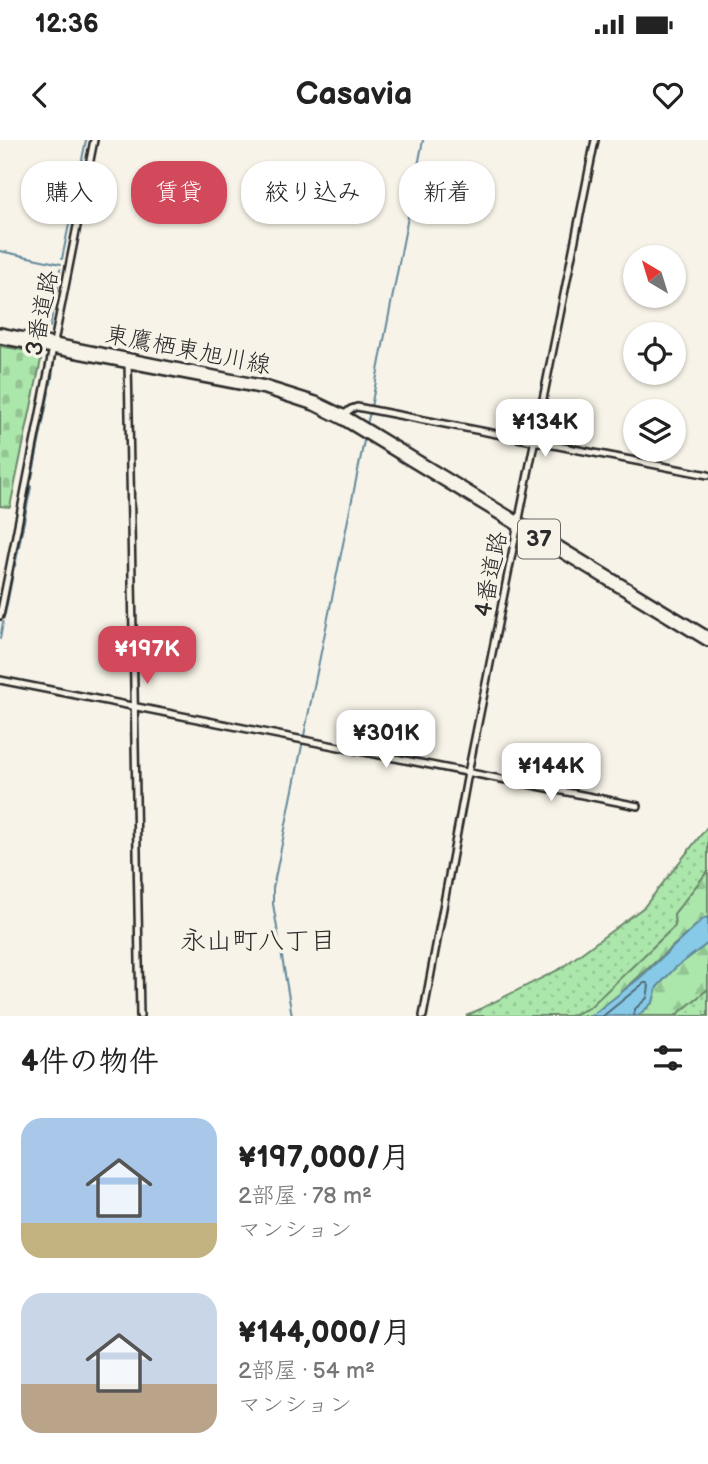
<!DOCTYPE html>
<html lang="ja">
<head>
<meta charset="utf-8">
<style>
  :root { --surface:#fff; --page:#f2f2f2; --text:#222; --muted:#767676; --accent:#d1495b }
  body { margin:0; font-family:"Balsamiq Sans","Klee One",sans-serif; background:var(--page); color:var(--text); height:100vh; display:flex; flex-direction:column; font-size:26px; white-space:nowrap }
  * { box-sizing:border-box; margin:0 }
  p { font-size:23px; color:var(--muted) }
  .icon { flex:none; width:38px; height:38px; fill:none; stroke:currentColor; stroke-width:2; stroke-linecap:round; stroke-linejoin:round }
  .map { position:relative; height:876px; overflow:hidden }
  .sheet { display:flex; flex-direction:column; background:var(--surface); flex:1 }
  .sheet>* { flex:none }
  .top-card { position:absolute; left:21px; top:21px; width:667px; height:63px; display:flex; gap:14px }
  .needle { width:46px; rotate:322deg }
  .fabs { position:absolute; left:623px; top:105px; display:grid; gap:14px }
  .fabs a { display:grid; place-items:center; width:63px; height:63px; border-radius:50%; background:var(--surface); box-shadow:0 2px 5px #0004; font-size:35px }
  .price { position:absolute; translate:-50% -60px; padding:0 16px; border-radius:14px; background:#fff; color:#222; font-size:23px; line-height:46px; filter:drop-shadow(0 2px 4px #0008) }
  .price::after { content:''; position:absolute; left:50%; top:42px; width:21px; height:16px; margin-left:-10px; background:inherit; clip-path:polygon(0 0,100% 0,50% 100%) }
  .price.selected { background:var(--accent); color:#fff }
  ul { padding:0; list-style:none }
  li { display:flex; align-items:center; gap:21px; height:175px; padding:0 21px }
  li span { display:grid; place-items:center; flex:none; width:196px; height:140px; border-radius:21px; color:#555 }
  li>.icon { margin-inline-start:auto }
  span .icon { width:84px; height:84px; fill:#fffc; stroke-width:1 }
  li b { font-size:30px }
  h2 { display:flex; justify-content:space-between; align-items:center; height:84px; padding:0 21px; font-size:30px }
  .chip { padding:0 24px; border-radius:28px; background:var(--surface); box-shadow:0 2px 5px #0004; font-size:24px; line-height:63px }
  .chip.selected { background:var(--accent); color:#fff }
  .status { display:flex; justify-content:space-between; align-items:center; height:49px; padding:0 35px; background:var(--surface); direction:ltr }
  .status svg { height:19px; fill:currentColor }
  header { display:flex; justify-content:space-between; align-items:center; height:91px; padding:0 21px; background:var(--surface); font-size:32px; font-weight:700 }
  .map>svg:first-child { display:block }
  .grass { fill:url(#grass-dots); stroke:#6b886b; stroke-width:2 }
  .forest { fill:url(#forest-firs); stroke:#6b886b; stroke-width:2 }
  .cemetery { fill:url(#cemetery-stones); stroke:#6b886b; stroke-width:2 }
  .water { fill:#87cae8; stroke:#628a9c; stroke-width:2 }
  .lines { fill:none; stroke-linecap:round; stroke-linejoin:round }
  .shore { stroke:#506b77; stroke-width:2 }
  .stream { stroke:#628a9c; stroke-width:2 }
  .minor-casing { stroke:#2b2b2b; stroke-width:10 }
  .major-casing { stroke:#2b2b2b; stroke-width:12 }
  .minor { stroke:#f7f3e8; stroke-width:5 }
  .major { stroke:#f7f3e8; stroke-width:7 }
  .labels { text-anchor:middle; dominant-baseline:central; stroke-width:7; stroke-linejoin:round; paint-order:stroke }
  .shield { fill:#f7f3e8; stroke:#686764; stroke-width:2 }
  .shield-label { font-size:23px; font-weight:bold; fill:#2b2b2b }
  .street-label { font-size:24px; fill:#2b2b2b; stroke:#f7f3e8 }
  .neighbourhood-label { font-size:26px; fill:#2b2b2b; stroke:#f7f3e8 }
</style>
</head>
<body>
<div class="status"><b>12:36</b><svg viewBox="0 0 49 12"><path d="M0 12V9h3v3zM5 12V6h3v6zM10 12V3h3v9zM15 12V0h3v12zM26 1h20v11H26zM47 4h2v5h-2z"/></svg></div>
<header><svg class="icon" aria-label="back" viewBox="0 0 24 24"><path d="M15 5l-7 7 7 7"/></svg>Casavia<svg class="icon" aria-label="heart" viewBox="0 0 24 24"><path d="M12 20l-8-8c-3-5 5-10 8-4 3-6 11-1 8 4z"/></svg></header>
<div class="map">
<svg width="708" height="876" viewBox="0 0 708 876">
  <defs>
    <pattern id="grass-dots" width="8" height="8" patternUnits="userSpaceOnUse" patternTransform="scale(1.75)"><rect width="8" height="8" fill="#abe6ab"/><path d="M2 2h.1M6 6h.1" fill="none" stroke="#93c593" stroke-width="1.8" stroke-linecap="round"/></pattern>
    <pattern id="forest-firs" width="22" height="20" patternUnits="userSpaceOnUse" patternTransform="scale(1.75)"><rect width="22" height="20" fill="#abe6ab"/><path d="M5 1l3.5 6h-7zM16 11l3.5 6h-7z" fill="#93c593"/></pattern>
    <pattern id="cemetery-stones" width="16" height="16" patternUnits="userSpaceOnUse" patternTransform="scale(1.75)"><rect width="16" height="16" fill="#abe6ab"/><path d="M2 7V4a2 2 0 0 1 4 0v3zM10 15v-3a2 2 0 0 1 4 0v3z" fill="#93c593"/></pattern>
  </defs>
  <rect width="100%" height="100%" fill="#f7f3e8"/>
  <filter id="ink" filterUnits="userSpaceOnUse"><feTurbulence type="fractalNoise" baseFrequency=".0143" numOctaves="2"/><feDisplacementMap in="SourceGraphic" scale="14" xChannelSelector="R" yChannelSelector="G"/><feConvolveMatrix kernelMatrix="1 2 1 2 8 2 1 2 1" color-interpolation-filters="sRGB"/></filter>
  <g filter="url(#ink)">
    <path class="grass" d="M708,686V731L674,774L675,786L589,869L570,876H466L560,829L644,767Z
      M708,849V876H675Z"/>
    <path class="forest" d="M708,731V777L703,779L615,858L591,876H570L589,868L675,786L674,774Z
      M708,803V849L675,876H638L653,862L657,847L675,828Z"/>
    <path class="cemetery" d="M0,206L34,212L41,220L10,367L0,366Z"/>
    <path class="water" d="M708,777V803L675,828L657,847L653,862L638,876H591L641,837L703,779Z"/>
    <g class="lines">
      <path class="shore" d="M603,876L644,843H647L649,846L647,858L635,869L634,876"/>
      <path class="stream" d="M0,111L61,124
        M62,119L86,0
        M57,151L60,129
        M50,187L55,157
        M51,244L54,223
        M371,267L423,0
        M367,284L370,272
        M32,338L49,252
        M15,426L31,347
        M5,474L13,434
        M0,499L3,482
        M292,876L273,764V748L365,296"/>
      <defs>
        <path id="minor" d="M128,221L140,876
          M342,276L351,269L357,267L708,335
          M0,476L94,0
          M0,540L638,666
          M423,876L468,633L595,0"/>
        <path id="major" d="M0,192L265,245L316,261L343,274L708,496
          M0,199L265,250L314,266L342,280L708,502"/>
      </defs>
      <use href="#minor" class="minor-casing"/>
      <use href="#major" class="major-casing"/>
      <use href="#minor" class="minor"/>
      <use href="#major" class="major"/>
    </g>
  </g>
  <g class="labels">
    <rect class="shield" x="518" y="379.5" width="42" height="39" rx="5"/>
    <g class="shield-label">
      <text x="539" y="399">37</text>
    </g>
    <g class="street-label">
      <text transform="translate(42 173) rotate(-79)">3番道路</text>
      <text transform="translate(188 210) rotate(11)">東鷹栖東旭川線</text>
      <text transform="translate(491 434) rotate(-79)">4番道路</text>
    </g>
    <g class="neighbourhood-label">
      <text x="258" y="801">永山町八丁目</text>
    </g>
  </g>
</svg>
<div class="fabs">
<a><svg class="needle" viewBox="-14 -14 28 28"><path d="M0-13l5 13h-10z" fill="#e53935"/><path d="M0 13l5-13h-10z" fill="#767676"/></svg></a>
<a><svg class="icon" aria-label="locate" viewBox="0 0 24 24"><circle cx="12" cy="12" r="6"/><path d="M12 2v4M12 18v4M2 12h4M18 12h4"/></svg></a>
<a><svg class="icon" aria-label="layers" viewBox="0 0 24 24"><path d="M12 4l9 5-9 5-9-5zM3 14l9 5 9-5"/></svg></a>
</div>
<b class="price" style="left:545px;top:319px">¥134K</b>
<b class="price selected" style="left:147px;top:546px">¥197K</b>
<b class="price" style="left:386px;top:630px">¥301K</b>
<b class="price" style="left:551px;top:663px">¥144K</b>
<div class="top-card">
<a class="chip">購入</a>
<a class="chip selected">賃貸</a>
<a class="chip">絞り込み</a>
<a class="chip">新着</a>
</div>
</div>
<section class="sheet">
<h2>4件の物件<svg class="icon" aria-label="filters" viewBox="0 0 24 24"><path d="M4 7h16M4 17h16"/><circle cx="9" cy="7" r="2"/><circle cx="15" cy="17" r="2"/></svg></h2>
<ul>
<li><span style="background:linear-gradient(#a9c7e8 75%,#c2b280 0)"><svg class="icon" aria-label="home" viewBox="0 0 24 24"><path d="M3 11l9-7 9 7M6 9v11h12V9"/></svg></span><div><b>¥197,000/月</b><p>2部屋 · 78 m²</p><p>マンション</p></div></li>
<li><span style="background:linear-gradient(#c9d6e8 65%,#b9a48a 0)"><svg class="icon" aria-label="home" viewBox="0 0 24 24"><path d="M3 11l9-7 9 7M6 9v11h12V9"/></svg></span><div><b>¥144,000/月</b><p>2部屋 · 54 m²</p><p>マンション</p></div></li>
</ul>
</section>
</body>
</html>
